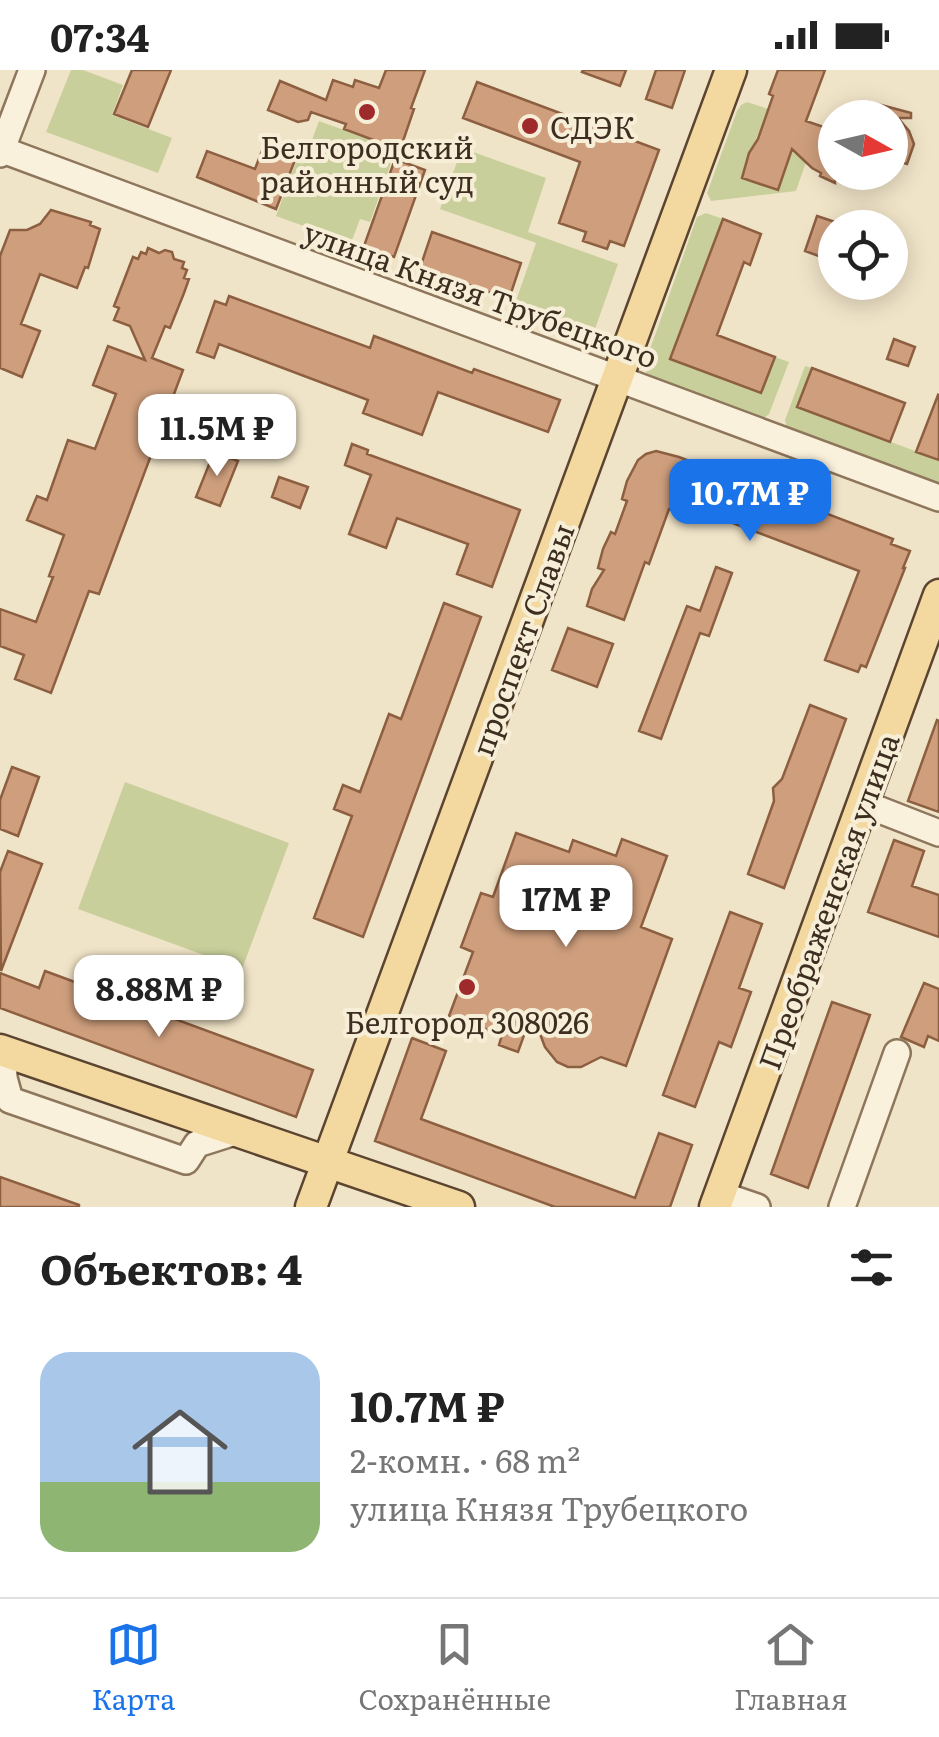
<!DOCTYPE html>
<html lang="ru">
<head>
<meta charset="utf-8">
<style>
  :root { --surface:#fff; --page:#f2f2f2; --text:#222; --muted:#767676; --line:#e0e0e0; --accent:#1a73e8 }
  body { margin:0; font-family:Literata,serif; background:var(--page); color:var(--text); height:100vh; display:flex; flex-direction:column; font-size:38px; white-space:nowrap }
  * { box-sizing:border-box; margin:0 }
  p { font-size:32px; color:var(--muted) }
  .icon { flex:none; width:55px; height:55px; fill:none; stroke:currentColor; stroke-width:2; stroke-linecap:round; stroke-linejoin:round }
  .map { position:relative; height:1137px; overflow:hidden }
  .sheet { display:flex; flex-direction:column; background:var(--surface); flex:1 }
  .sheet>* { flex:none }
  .needle { width:65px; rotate:98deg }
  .controls { position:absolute; left:818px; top:30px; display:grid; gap:20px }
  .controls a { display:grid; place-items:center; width:90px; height:90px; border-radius:50%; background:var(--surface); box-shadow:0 5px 25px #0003; font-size:50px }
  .price { position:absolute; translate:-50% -85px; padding:0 22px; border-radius:20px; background:#fff; color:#222; font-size:32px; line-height:65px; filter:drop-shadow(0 2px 5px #0008) }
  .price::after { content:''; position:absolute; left:50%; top:60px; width:30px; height:22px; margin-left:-15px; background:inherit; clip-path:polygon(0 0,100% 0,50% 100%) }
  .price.selected { background:var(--accent); color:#fff }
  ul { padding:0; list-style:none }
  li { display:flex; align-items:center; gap:30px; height:250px; padding:0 40px }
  li span { display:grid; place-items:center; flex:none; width:280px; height:200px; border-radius:30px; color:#555 }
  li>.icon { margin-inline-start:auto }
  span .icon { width:120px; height:120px; fill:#fffc; stroke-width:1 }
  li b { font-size:42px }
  h2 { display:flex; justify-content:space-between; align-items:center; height:120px; padding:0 40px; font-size:42px }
  .status { display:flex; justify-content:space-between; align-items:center; height:70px; padding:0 50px; background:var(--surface); direction:ltr }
  .status svg { height:28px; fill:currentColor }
  .tab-bar { display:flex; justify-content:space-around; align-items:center; height:140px; border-top:2px solid var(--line); background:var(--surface); font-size:28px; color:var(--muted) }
  .tab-bar a { display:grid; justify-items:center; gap:5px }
  .tab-bar .selected { color:var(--accent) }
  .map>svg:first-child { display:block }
  .green { fill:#c9cf9b }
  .building { fill:#cf9f7d; stroke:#8d5f41; stroke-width:2.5 }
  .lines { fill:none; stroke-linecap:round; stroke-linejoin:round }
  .minor-casing { stroke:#8d765c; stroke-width:30 }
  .major-casing { stroke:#5b4430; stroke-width:35 }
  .minor { stroke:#faf1dc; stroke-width:25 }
  .major { stroke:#f3d9a0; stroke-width:30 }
  .poi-dot { fill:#9e2a2b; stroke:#f7eed8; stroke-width:4 }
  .labels { text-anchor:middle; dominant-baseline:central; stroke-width:8; stroke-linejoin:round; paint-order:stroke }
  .poi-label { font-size:30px; fill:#3d2e20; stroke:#f7eed8 }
  .street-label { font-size:30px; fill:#3d2e20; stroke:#f7eed8 }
</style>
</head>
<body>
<div class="status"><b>07:34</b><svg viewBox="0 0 49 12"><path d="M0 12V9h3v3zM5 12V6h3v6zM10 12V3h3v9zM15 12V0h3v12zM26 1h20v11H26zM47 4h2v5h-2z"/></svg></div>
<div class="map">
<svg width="939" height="1137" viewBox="0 0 939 1137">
  <rect width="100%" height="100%" fill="#f0e4c8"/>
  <path class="green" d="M71,0H83L123,15L112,45L172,68L158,103L46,62Z
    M747,32L802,50L800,57L766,45C759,66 747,85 742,107L778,120L796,69L806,92L796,121L711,131L707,123L737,41L741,35Z
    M319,51L396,79L370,152L360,149L351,173L276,146L296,92L303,94Z
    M462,78L546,108L528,162L618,194L595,259L516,231L536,173L440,139Z
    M706,143L723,149L671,289L761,323L775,287L789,292L769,344L764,348L652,308L647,304L644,296L697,147Z
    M805,296L812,298L798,337L939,390V415L787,359L785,350Z
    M125,712L289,773L242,899L78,839Z"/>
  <path class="building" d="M132,0H171L148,57L114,44Z
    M386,0H425L411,38L414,39L400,80L344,59L346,54L311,42L308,50L298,52L268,40L280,11L326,30L333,10L353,17L355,10L379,18Z
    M583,0H626L620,16L582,2Z
    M656,0H685L672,38L646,29Z
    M778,0H825L806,51L835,61V113L820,106L821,103L812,98L792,79L778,120L742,108L749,83L758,69L773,26L769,24Z
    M477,12L659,80L624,176L610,171L607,179L583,171L586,162L559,153L580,92L463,48Z
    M870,32L911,43V48H898L909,61L914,74L907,94L890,89V48H864Z
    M263,78L295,90L276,139L197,107L207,81L255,99Z
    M395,89L425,100L394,187L364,176Z
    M51,140L91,152L90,155L100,159L88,198L85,197L77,218L40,204L21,254L40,261L22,307L0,298V186L10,160H27L40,154Z
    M817,146L835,152V192L805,181Z
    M723,149L761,164L750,195L744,192L717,265L775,287L761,323L670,289Z
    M432,162L521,193L509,229L420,198Z
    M148,178L159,183L165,180L172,182L174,189L184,192L182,198L187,200L184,208L189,209L184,223L170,258L165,256L152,288L183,300L99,524L89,521L51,623L15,609L24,585L0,576V539L36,552L53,507L49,506L64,465L27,450L37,426L47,430L68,370L95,379L116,324L93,315L108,276L145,290L130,256L114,250L119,238L114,236L133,187L138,189L141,182L146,184Z
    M229,226L370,278L374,266L472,303L474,299L560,330L548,362L438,322L422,365L363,343L368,330L219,274L214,288L197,282L215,231L226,235Z
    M894,269L915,277L908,296L887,289Z
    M812,298L905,333L890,372L797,337Z
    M938,325L939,326V390L916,382Z
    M352,374L368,380L367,384L520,440L492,517L457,504L468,474L397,448L386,478L349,464L371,405L345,395Z
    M656,381L679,387L893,469L891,474L910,481L903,498H905L866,597L861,595L858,602L825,590L859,501L675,431L672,440L669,439L649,494L645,492L624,550L587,536L592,519L604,500L598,498L603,479L611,462L615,464L627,431L622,429L627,411L638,390L646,384Z
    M214,382L238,391L220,436L196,427Z
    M279,407L308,417L300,438L272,427Z
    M716,497L732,503L709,566L700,563L661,669L639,661L687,536L700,541Z
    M444,533L481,547L363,867L314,848L352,746L334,739L343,715L360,722L389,644L401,649Z
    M568,558L613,574L597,617L552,600Z
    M810,635L846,649L784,818L748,804L774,731L773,718L782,709Z
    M937,650L939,651V742L908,731Z
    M12,697L39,707L18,766L0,759V730Z
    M516,763L569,782L573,770L616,786L622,769L667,786L641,857L672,869L626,996L601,987L581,997H568L557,992L545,977L532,943L518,982L499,975L502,965L449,946L473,882L461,877L481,823L493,827Z
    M894,770L924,781L912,816L939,825V867L868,842Z
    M8,781L42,794L1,901L0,802Z
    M730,842L762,854L739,918L751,922L731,977L719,972L695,1037L663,1025Z
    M45,901L313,1000L296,1047L0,938V903L39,918Z
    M924,913L939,919V971L928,966L924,977L901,967Z
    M832,932L870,945L808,1118L771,1104Z
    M412,968L446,981L421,1049L635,1128L659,1063L692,1075L670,1137H555L375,1071Z
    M0,1107L79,1135V1137H0Z"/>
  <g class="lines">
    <defs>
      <path id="minor" d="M0,79L939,428
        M0,84L32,0
        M862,733L939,763
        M3,981L4,1008L10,1030L186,1091L197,1074L238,1061
        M719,1124L757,1137
        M842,1137L897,983"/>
      <path id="major" d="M0,980L459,1137
        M311,1137L731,0
        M715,1137L939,525"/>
    </defs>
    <use href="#minor" class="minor-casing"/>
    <use href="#major" class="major-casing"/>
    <use href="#minor" class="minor"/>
    <use href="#major" class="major"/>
  </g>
  <g class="poi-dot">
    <circle cx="367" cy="42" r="10"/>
    <circle cx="530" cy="56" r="10"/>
    <circle cx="467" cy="917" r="10"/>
  </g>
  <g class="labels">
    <g class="poi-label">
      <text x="550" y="56" text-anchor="start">СДЭК</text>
      <text x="367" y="76">Белгородский<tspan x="367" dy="34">районный суд</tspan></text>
      <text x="467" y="951">Белгород 308026</text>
    </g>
    <g class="street-label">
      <text transform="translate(481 223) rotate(20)">улица Князя Трубецкого</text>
      <text transform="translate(521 569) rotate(-70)">проспект Славы</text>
      <text transform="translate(827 831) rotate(-70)">Преображенская улица</text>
    </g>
  </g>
</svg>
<div class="controls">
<a><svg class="needle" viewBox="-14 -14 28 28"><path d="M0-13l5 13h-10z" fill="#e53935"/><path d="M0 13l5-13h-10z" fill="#767676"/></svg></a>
<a><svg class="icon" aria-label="locate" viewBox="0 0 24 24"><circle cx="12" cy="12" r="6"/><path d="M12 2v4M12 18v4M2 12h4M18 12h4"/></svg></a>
</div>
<b class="price" style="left:217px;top:409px">11.5M ₽</b>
<b class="price selected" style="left:750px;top:474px">10.7M ₽</b>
<b class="price" style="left:566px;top:880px">17M ₽</b>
<b class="price" style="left:159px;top:970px">8.88M ₽</b>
</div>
<section class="sheet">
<h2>Объектов: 4<svg class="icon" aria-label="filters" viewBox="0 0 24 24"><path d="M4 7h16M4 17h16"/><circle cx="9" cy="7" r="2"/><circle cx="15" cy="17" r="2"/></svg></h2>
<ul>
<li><span style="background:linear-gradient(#a9c7e8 65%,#8fb573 0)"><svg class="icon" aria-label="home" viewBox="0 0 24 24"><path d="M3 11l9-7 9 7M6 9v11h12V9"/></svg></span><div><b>10.7M ₽</b><p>2-комн. · 68 m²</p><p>улица Князя Трубецкого</p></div></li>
</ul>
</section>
<nav class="tab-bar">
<a class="selected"><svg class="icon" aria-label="map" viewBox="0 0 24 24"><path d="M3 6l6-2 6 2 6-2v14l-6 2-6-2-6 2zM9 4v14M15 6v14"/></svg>Карта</a>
<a><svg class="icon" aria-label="saved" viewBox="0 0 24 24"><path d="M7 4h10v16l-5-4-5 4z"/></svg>Сохранённые</a>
<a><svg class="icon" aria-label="home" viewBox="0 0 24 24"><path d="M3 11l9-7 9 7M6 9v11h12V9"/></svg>Главная</a>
</nav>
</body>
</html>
